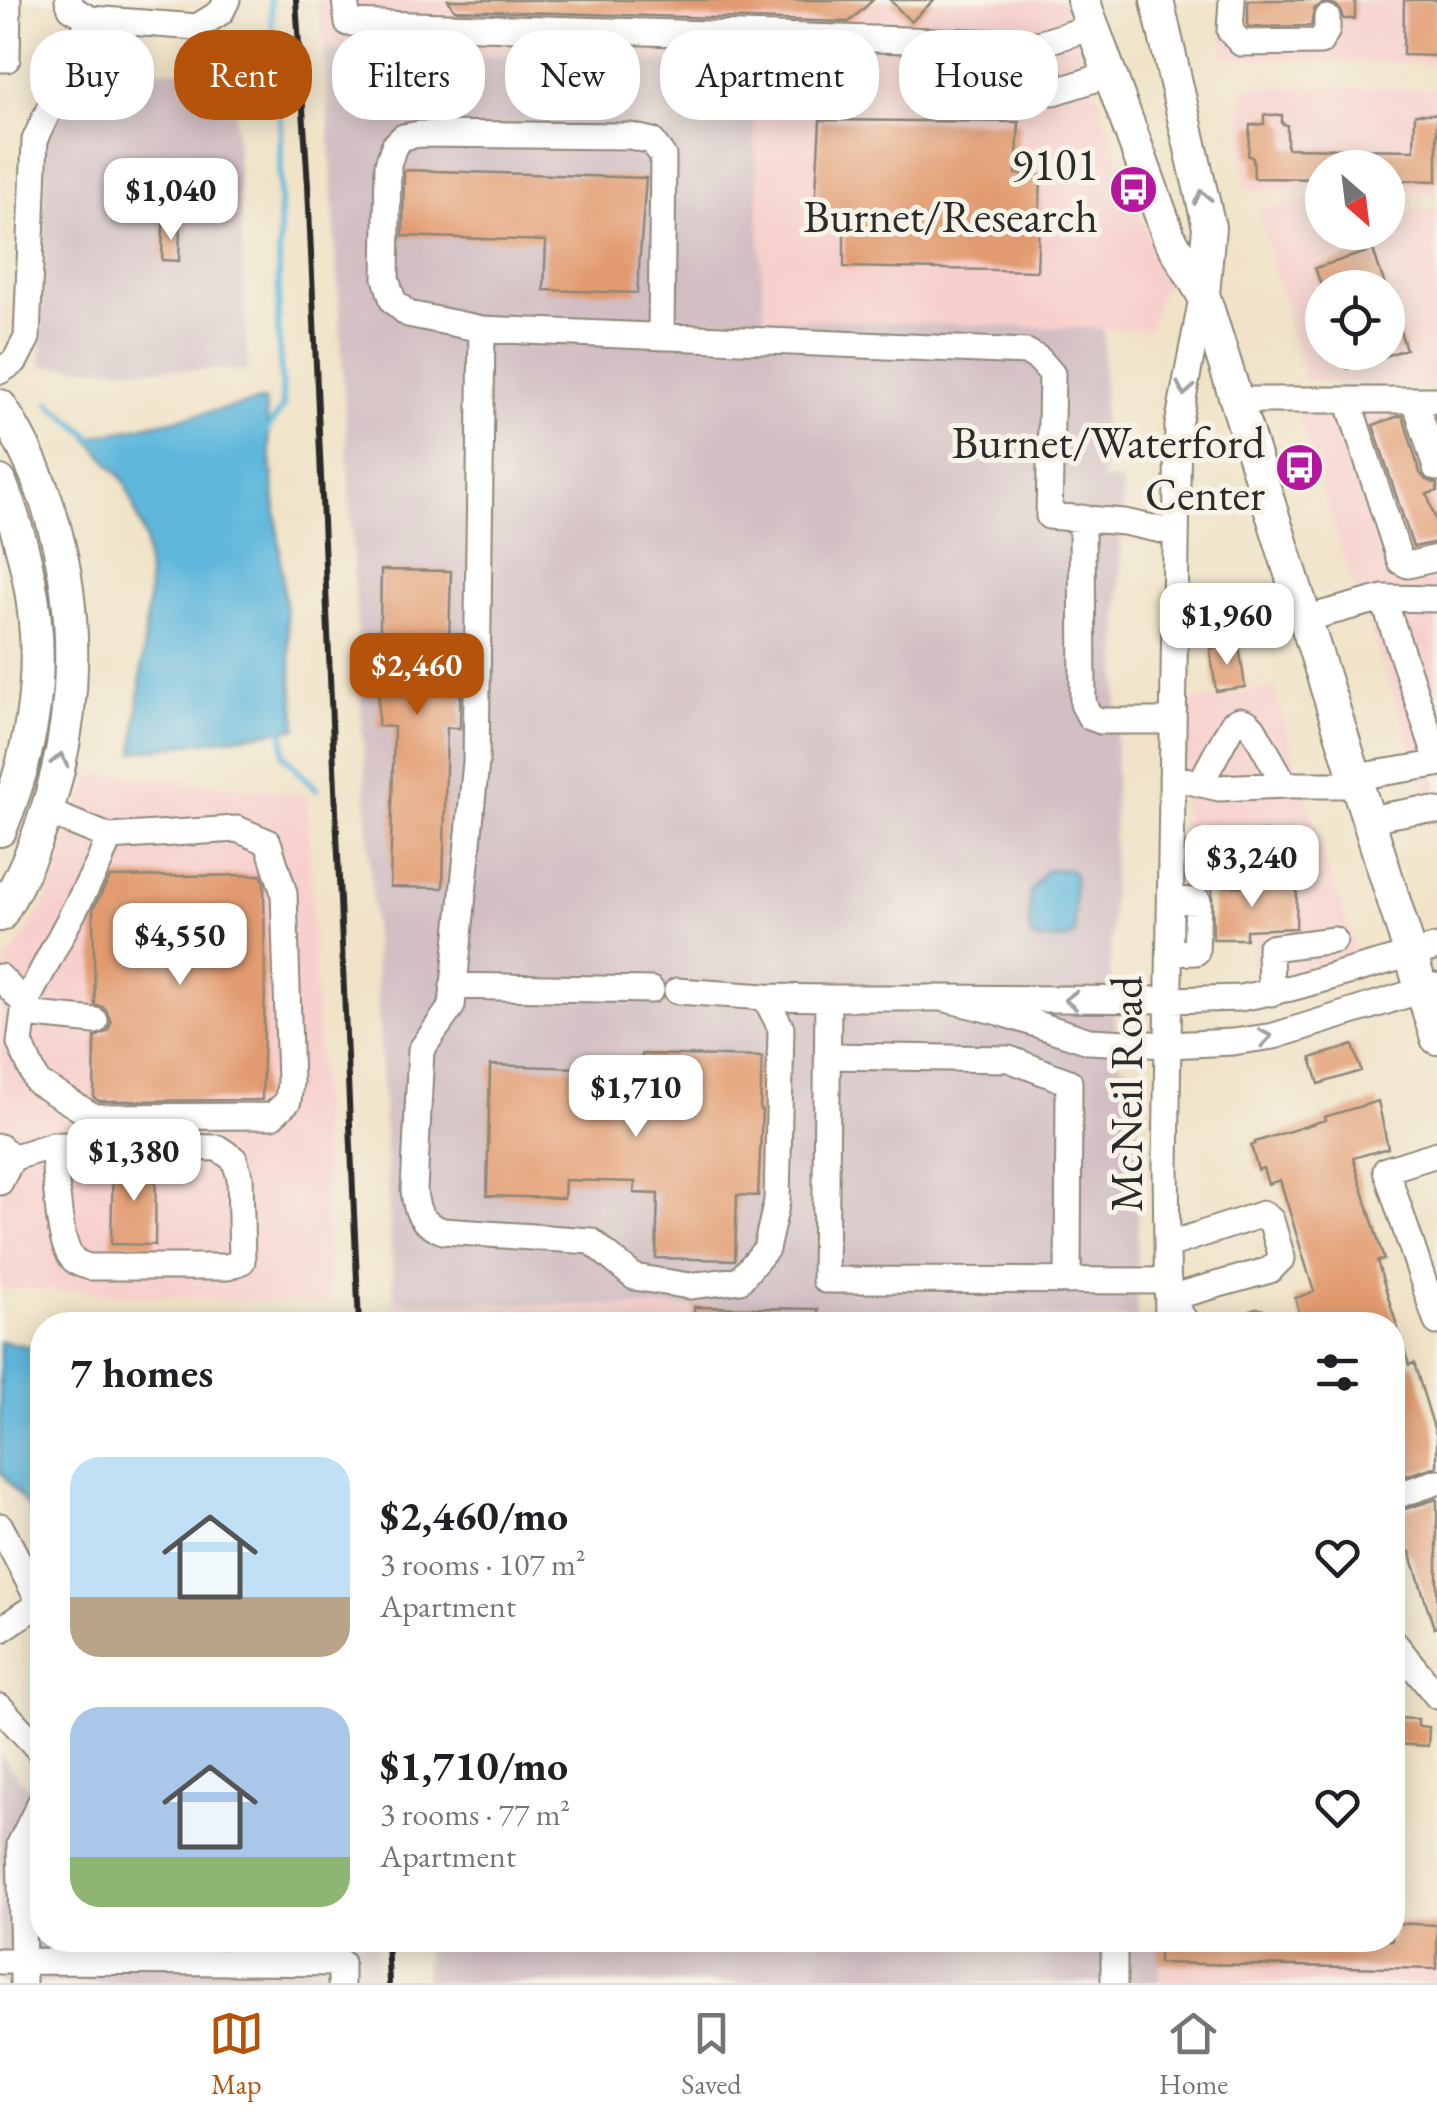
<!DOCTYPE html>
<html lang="en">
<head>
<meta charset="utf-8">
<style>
  :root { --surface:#fff; --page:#f6f6f6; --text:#202124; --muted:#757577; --line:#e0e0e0; --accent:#b45309 }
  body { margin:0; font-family:"EB Garamond",serif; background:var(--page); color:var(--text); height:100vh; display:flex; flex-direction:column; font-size:38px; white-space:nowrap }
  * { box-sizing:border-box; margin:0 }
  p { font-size:32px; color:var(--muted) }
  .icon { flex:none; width:55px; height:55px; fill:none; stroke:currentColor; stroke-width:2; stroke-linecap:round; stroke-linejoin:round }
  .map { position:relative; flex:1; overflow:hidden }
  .drawer { position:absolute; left:30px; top:1312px; width:1375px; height:640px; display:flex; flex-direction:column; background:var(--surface); border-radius:40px; box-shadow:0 5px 25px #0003 }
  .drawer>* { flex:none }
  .hud { position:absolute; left:30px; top:30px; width:1378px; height:90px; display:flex; gap:20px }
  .needle { width:65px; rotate:152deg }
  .tools { position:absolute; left:1305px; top:150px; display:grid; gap:20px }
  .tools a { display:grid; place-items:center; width:100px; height:100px; border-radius:50%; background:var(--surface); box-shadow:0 5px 25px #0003; font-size:50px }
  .price { position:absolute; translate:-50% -85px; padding:0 22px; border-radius:20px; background:#fff; color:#222; font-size:32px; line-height:65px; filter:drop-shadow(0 2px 5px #0008) }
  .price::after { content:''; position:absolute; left:50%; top:60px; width:30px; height:22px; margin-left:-15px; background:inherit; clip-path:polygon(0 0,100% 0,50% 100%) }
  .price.active { background:var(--accent); color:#fff }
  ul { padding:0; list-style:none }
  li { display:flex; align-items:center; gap:30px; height:250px; padding:0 40px }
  li span { display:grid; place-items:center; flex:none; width:280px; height:200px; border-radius:30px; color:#555 }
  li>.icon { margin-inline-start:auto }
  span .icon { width:120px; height:120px; fill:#fffc; stroke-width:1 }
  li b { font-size:42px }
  h2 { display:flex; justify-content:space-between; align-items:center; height:120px; padding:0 40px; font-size:42px }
  .pill { padding:0 35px; border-radius:40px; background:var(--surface); box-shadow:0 5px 25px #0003; font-size:35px; line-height:90px }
  .pill.active { background:var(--accent); color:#fff }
  .menu { display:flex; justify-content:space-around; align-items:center; height:140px; border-top:2px solid var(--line); background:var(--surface); font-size:28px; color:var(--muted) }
  .menu a { display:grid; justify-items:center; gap:5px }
  .menu .active { color:var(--accent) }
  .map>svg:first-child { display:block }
  .built { fill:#f7d0cd; fill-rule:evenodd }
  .industrial { fill:#d2bec3 }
  .water { fill:#5fb7dc; stroke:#457184; stroke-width:2.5 }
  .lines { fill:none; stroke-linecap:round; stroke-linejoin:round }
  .stream { stroke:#5fb7dc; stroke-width:6 }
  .building { fill:#e29b70 }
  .minor-casing { stroke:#8e8779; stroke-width:29 }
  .major-casing { stroke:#8e8779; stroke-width:36 }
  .minor { stroke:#fff; stroke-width:25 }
  .major { stroke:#fff; stroke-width:32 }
  .rail { stroke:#2b2b2b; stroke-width:6 }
  .oneway { stroke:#a0a0a0 }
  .labels { text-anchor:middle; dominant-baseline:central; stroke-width:10; stroke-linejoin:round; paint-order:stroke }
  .poi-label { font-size:45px; fill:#2b2b2b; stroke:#f7f3e8; text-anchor:end }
  .street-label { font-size:45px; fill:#2b2b2b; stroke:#f7f3e8 }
</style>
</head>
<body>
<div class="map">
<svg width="1437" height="1983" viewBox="0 0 1437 1983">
  <rect width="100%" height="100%" fill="#f7f3e8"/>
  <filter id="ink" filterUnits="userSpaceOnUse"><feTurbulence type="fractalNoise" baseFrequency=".01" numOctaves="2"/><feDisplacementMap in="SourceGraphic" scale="20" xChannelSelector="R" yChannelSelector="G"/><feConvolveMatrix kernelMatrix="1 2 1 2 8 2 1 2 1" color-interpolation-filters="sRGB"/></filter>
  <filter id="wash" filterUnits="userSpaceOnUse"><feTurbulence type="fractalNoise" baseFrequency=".0048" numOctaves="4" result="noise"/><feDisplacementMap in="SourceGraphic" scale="40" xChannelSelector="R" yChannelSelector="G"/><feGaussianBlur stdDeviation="2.25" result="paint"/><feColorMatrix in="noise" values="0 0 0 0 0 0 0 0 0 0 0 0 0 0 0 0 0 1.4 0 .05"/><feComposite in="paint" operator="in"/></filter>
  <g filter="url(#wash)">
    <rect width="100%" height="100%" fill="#f0e3c7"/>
    <path class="built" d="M316,0H1062L1165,282L1149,330L763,319L750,66L325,51Z
      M1218,0H1437V64L1224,59Z
      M1243,87L1437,89V191H1388V168H1322V191L1245,190L1242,124Z
      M1309,199L1322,200V232H1388V208L1408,211L1437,209V388L1305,380L1257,210ZM1322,288H1388V352H1322Z
      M1296,409L1437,410V831L1428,791L1352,582Z
      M1274,687L1333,885H1285L1335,887L1357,953L1291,974L1251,981L1253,884L1182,883L1183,703Z
      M92,772L307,794L329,1304L0,1288V972L48,899Z
      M394,1301L1137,1318L1138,1325H395Z
      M1393,1921L1437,1922V1983H1159V1940H1392Z"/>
    <path class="industrial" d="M325,51L751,65L764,318L1104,329L1102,480L1123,482L1110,967L1118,1061L1138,1076L1137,1318L394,1301Z
      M76,68L233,71L248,371L41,366L45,140Z
      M0,1754L18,1777L42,1796V1940H377L378,1983H0Z
      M424,1940H1159V1983H426Z"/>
    <path class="water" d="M265,400L297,728L134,752L149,589L145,538L125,482L88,438Z
      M1057,869L1070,870L1074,876L1075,933L1069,939L1034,940L1029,932L1030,892L1046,870Z
      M0,1341L42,1349V1525L0,1471Z"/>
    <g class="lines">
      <path class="stream" d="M50,403L96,441
        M265,433L283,407L278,329L281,128L270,0
        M277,725L284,736V755L316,789"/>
    </g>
    <g id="blocks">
      <path class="building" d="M448,0H873L849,22L455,10Z
        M890,0H934L911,22Z
        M1248,0H1355V19H1343L1341,11L1336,5L1326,2L1314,9L1311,26L1248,27Z
        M1404,0H1437V56L1403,55Z
        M1415,114H1437V181L1388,180V168H1322V179L1254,178L1253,157L1248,156L1250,125L1264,124V115H1282V124L1287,125V148L1414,150Z
        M820,120L1019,122L1016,174L1041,176L1037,271L844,267V212L815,210Z
        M404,170L646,178L637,293L544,290L546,241L403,236Z
        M163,225L180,226L179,261L162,260Z
        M1373,250L1386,288H1322L1315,268Z
        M1388,301H1390L1406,349L1347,369L1342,352H1388Z
        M1399,416H1403L1420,473L1426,480L1437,484V491L1427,494L1437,524V542L1413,547L1373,425Z
        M381,570L451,571L448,675H461L460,728H447L443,888L390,887L394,727L378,726Z
        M1239,645L1245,687L1216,691L1210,649Z
        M1265,831L1268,851L1236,855L1234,836Z
        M261,875L264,882L265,986L262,1100L99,1101L94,1098L95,1037L108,1031L111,1022L105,1008L95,1005L93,909L110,877Z
        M1212,886L1297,887L1296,928L1246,930V939H1213Z
        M1353,1045L1361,1071L1319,1084L1311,1058Z
        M642,1054L762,1057L760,1110H762L758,1196L737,1195L735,1260L656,1258L658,1194L634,1193L635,1182L565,1180L564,1198L487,1196L490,1065L637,1070L638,1058H642Z
        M1378,1101L1388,1148L1353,1158L1384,1260L1377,1261L1409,1365L1414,1363L1437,1438V1466L1392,1480V1325H1303L1295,1298L1314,1292L1280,1180L1268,1184L1263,1168L1258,1170L1251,1146L1255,1144V1142L1325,1120L1324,1117Z
        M113,1162L156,1163L155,1245L111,1244Z
        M694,1307L818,1309V1325H694Z
        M1437,1499V1627L1434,1628L1410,1552L1402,1555L1400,1548L1392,1551V1513Z
        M1392,1718L1418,1719V1726L1429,1727L1428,1746L1392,1744Z
        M1392,1923L1437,1925V1969L1159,1963V1940H1392Z"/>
    </g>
  </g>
  <g filter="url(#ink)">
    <use href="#blocks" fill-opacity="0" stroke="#8e8779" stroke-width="2.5"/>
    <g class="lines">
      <defs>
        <path id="minor" d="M68,0L71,8L90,19L197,27L221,12L227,0
          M345,0L348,23L1038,44L1093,27
          M1232,0L1230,31L1241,43L1320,42L1327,30V18
          M1038,44L1054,92L1110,74
          M0,59H7L8,0
          M482,329L408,314L393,301L386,278L388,164L394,146L403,137L420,134L630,136L652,141L663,156L661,337
          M0,371L15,361L27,338L35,140L90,19
          M1235,400H1437
          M1348,400L1400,561L1408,565L1437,558
          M1415,400L1436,468
          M1082,518L1083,704L1090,717L1101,721H1173
          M1383,598L1437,758
          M1175,610L1217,609L1298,598
          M1304,619L1383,598L1437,599
          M1172,777L1219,788L1285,785H1357
          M1355,777L1437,764
          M1200,784L1233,723L1240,720L1248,723L1253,728L1285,785
          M47,812L109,837L99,863L25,1004L20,1043L37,1082L94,1117L272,1116L288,1101L290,1082L284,893L268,842L237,829L109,837
          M1368,819L1419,810L1437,811
          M1170,953L1196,952L1198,901L1171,900
          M0,977L35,1015L95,1021
          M453,986L651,990
          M1435,986L1274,1036L1233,1042L1168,1045L1089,1041L999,1012L942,998L1169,1000L1240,998L1291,988L1437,947
          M677,991L765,997L781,1028L777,1201L766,1249L740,1280L689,1286L634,1277L591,1241L443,1231C421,1224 416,1212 414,1190L421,1050L452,1006L476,762L482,329L1027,352L1039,359L1052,374L1049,516L1124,522L1176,533
          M1271,993L1270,948L1334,940
          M765,997L828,998
          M942,998H828L825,1280L1168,1281
          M827,1056L1009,1059L1069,1082L1068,1281
          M0,1147L12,1158L0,1182
          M1437,1154L1386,1170L1437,1322
          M12,1158L53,1145L218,1148L234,1159L240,1177L242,1261L228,1267H90C82,1265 75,1263 70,1255C57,1237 56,1170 53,1145
          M1168,1245L1263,1214L1271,1220L1282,1258L1270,1270L1169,1298L1188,1325
          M1258,1322L1259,1325
          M1168,1325L1166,1165L1178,425L1202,298
          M1392,1497L1437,1482
          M0,1526L40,1603
          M0,1630L40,1603L42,1607
          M1392,1640L1437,1696
          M0,1707L42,1753
          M239,1940L238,1962L341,1963V1983
          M0,1961H23L20,1844L42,1799
          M23,1983V1961L238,1962
          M1114,1983V1940"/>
        <path id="major" d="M1083,0L1169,237L1203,294L1437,1038
          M1157,0L1209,227L1203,294
          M0,406C99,559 91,761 0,915
          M0,482C48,602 50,710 0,830"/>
      </defs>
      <use href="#minor" class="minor-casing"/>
      <use href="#major" class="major-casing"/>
      <use href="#minor" class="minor"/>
      <use href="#major" class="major"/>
      <path class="rail" d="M296,0L308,186L359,1325
        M387,1940L389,1983"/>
    </g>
    <defs><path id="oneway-chevron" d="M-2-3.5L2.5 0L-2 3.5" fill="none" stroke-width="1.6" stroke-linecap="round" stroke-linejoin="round" transform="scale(2.5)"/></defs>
    <g class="oneway">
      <use href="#oneway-chevron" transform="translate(1202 197) rotate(-103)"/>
      <use href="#oneway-chevron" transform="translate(1185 389) rotate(101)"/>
      <use href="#oneway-chevron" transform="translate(60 760) rotate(-78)"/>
      <use href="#oneway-chevron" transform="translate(1071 1000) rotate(-179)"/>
      <use href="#oneway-chevron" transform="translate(1265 1037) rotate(-9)"/>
    </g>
  </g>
  <defs>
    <symbol id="bus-disc" viewBox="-11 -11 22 22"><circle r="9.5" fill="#b5179e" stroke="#f7f3e8"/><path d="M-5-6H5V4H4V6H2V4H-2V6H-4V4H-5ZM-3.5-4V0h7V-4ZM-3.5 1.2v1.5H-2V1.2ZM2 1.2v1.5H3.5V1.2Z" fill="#fff"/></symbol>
  </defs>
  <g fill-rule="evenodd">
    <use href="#bus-disc" x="1106" y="162" width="55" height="55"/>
    <use href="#bus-disc" x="1272" y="440" width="55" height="55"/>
  </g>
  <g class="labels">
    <g class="poi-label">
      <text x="1098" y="164">9101<tspan x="1098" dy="52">Burnet/Research</tspan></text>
      <text x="1265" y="442">Burnet/Waterford<tspan x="1265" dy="52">Center</tspan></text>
    </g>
    <g class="street-label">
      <text transform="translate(1126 1094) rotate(-90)">McNeil Road</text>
    </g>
  </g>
</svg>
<div class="tools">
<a><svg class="needle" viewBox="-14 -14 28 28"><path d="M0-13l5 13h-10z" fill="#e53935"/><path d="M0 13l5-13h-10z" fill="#757577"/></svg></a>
<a><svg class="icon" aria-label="locate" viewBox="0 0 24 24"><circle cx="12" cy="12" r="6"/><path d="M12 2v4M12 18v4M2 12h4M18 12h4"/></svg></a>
</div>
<b class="price" style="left:171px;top:243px">$1,040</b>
<b class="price" style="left:1227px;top:668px">$1,960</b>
<b class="price active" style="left:417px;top:718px">$2,460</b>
<b class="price" style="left:1252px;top:910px">$3,240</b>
<b class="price" style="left:180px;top:988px">$4,550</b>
<b class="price" style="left:636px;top:1140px">$1,710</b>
<b class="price" style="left:134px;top:1204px">$1,380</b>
<div class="hud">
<a class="pill">Buy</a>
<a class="pill active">Rent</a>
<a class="pill">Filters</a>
<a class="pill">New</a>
<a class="pill">Apartment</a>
<a class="pill">House</a>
</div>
<section class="drawer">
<h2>7 homes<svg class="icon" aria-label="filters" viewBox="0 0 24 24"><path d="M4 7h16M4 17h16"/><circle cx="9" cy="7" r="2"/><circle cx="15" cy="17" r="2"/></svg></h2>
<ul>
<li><span style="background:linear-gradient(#bfe0f5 70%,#b9a48a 0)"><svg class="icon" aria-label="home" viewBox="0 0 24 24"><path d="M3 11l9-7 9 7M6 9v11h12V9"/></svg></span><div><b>$2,460/mo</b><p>3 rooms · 107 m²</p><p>Apartment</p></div><svg class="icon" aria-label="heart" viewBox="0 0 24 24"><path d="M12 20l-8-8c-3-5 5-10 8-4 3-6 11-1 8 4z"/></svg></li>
<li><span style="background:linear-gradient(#a9c7e8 75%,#8fb573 0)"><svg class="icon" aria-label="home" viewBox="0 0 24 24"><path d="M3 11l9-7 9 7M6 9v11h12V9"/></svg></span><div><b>$1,710/mo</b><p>3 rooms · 77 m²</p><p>Apartment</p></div><svg class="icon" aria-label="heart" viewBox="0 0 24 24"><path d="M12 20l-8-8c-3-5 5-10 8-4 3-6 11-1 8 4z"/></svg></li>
</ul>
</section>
</div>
<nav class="menu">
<a class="active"><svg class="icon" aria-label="map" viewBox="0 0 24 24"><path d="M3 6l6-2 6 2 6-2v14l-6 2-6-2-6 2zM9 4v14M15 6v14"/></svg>Map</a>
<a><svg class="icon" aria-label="saved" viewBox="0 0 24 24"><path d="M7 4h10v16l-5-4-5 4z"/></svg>Saved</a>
<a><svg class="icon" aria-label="home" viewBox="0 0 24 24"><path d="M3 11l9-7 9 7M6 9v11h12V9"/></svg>Home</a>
</nav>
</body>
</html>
